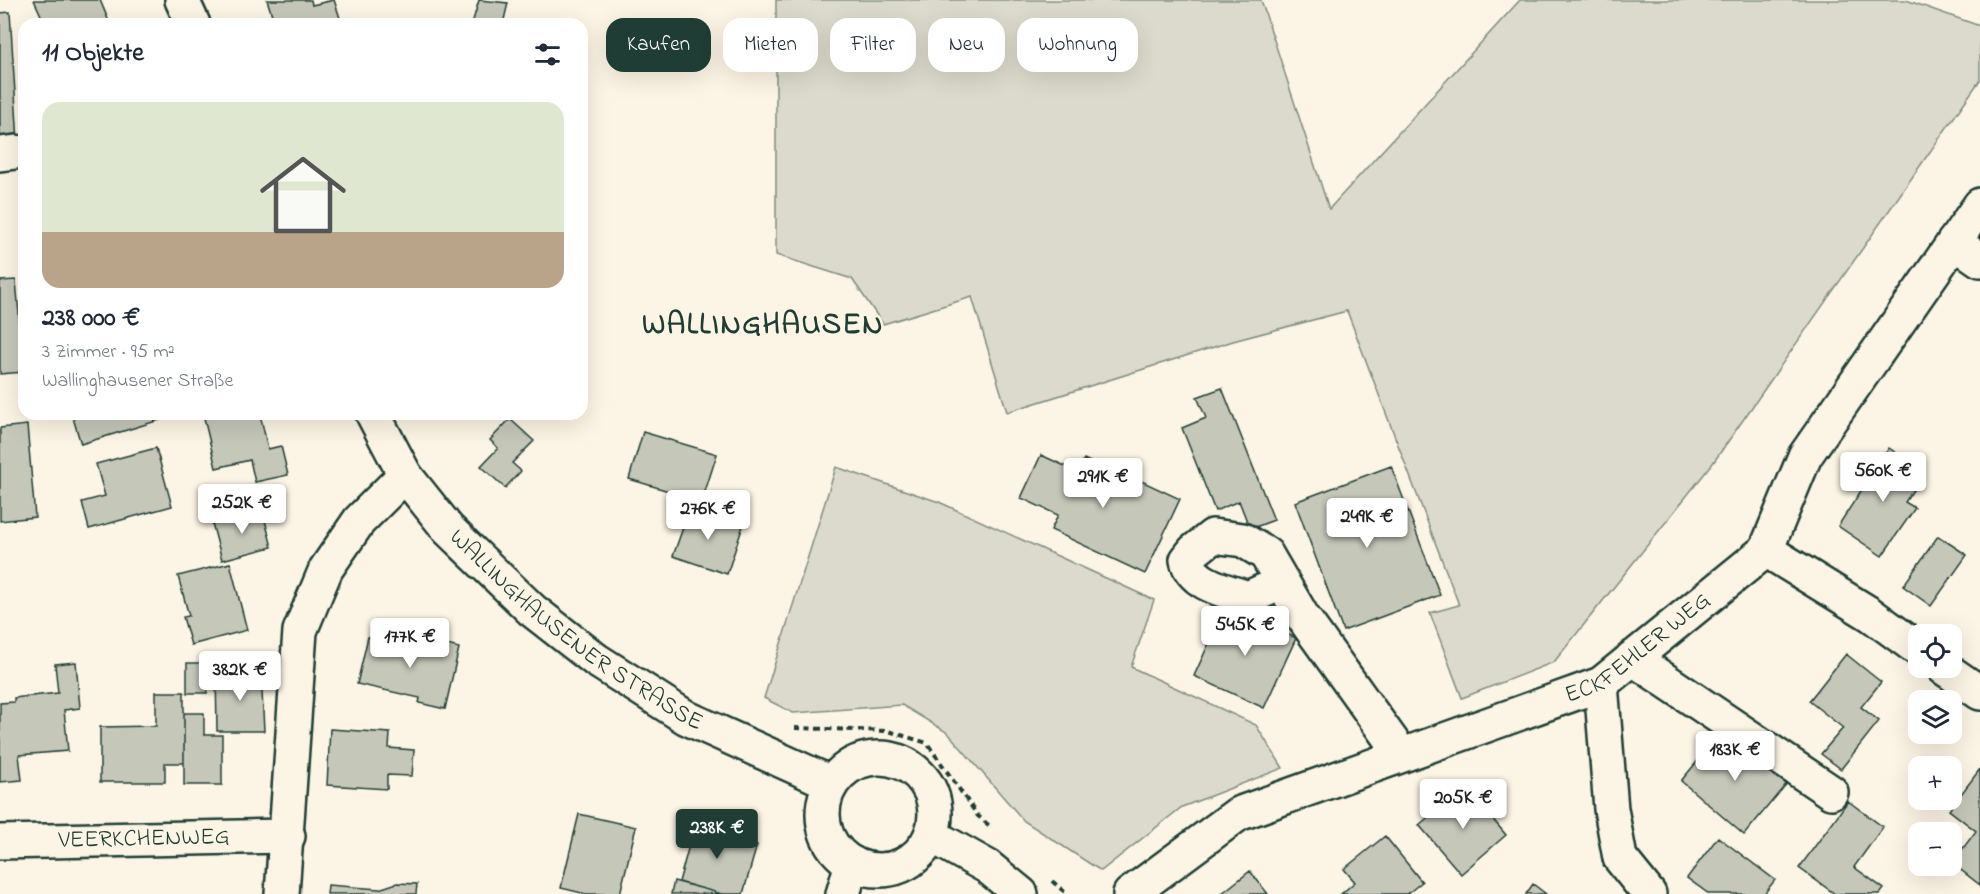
<!DOCTYPE html>
<html lang="de">
<head>
<meta charset="utf-8">
<style>
  :root { --surface:#fff; --page:#f2f2f3; --text:#1f2937; --muted:#747a83; --line:#e0e1e3; --accent:#1f3d34 }
  body { margin:0; font-family:"Indie Flower",sans-serif; background:var(--page); color:var(--text); height:100vh; display:flex; flex-direction:column; font-size:22px; white-space:nowrap }
  * { box-sizing:border-box; margin:0 }
  p { font-size:20px; color:var(--muted) }
  .icon { flex:none; width:33px; height:33px; fill:none; stroke:currentColor; stroke-width:2; stroke-linecap:round; stroke-linejoin:round }
  .map { position:relative; flex:1; overflow:hidden }
  .drawer { position:absolute; left:18px; top:18px; width:570px; height:402px; display:flex; flex-direction:column; background:var(--surface); border-radius:18px; box-shadow:0 6px 24px #0002 }
  .drawer>* { flex:none }
  .hud { position:absolute; left:606px; top:18px; width:570px; height:54px; display:flex; gap:12px }
  .tools { position:absolute; left:1908px; top:624px; display:grid; gap:12px }
  .tools a { display:grid; place-items:center; width:54px; height:54px; border-radius:12px; background:var(--surface); box-shadow:0 6px 24px #0002; font-size:30px }
  .price { position:absolute; translate:-50% -51px; padding:0 14px; border-radius:6px; background:#fff; color:#222; font-size:20px; line-height:39px; filter:drop-shadow(0 2px 3px #0008) }
  .price::after { content:''; position:absolute; left:50%; top:36px; width:18px; height:14px; margin-left:-9px; background:inherit; clip-path:polygon(0 0,100% 0,50% 100%) }
  .price.on { background:var(--accent); color:#fff }
  ul { padding:0; list-style:none }
  li { display:grid; align-content:center; gap:12px; height:318px; padding:0 24px }
  li+li { border-top:2px solid var(--line) }
  li span { display:grid; place-items:center; height:186px; border-radius:18px; color:#555 }
  li>.icon { margin-inline-start:auto }
  span .icon { width:108px; height:108px; fill:#fffc; stroke-width:1 }
  li b { font-size:26px }
  h2 { display:flex; justify-content:space-between; align-items:center; height:72px; padding:0 24px; font-size:26px }
  .pill { padding:0 21px; border-radius:18px; background:var(--surface); box-shadow:0 6px 24px #0002; font-size:21px; line-height:54px }
  .pill.on { background:var(--accent); color:#fff }
  .map>svg:first-child { display:block }
  .green { fill:#dcdacc; stroke:#7e8c80; stroke-width:1.5 }
  .building { fill:#c5c7b9; stroke:#1f3d34; stroke-width:1.5 }
  .lines { fill:none; stroke-linecap:round; stroke-linejoin:round }
  .minor-casing { stroke:#1f3d34; stroke-width:38 }
  .path { stroke:#1f3d34; stroke-width:4; stroke-dasharray:6 4.5; stroke-linecap:butt }
  .minor { stroke:#fcf5e5; stroke-width:33 }
  .labels { text-anchor:middle; dominant-baseline:central; stroke-width:5; stroke-linejoin:round; paint-order:stroke }
  .street-label { font-size:24px; fill:#1f3d34; stroke:#fcf5e5 }
  .district-label { font-size:30px; font-weight:bold; letter-spacing:1.5px; fill:#1f3d34; stroke:#fcf5e5 }
</style>
</head>
<body>
<div class="map">
<svg width="1980" height="894" viewBox="0 0 1980 894">
  <rect width="100%" height="100%" fill="#fcf5e5"/>
  <filter id="ink" filterUnits="userSpaceOnUse"><feTurbulence type="fractalNoise" baseFrequency=".0167" numOctaves="2"/><feDisplacementMap in="SourceGraphic" scale="12" xChannelSelector="R" yChannelSelector="G"/><feConvolveMatrix kernelMatrix="1 2 1 2 8 2 1 2 1" color-interpolation-filters="sRGB"/></filter>
  <g filter="url(#ink)">
    <path class="green" d="M776,0H1261L1329,209L1520,0H1906L1980,26V80L1713,463L1554,662L1462,698L1430,613L1459,605L1347,311L1233,341L1007,412L972,297L883,324L852,279L776,255Z
      M836,467L939,502L1154,600L1131,667L1256,725L1283,768L1182,807L1101,871L1024,821L948,733L902,705L793,713L764,698Z"/>
    <path class="building" d="M34,0H100L110,24H45Z
      M267,0H311L312,5L334,0L342,24H275Z
      M479,0L508,3L503,24H472Z
      M10,12L18,142L0,143V13Z
      M16,280L24,372L0,374V281Z
      M1222,388L1274,520L1250,529L1239,501L1215,511L1182,428L1206,418L1197,397Z
      M85,414H162L163,419L81,444L73,418Z
      M203,414H260L268,449L281,446L288,475L255,482L250,460L216,468Z
      M510,419L534,441L512,463L521,471L505,488L481,466L498,448L490,440Z
      M27,425L35,517L0,521V428Z
      M643,432L717,454L702,501L629,479Z
      M156,448L172,506L89,529L82,502L105,496L96,464Z
      M1889,448L1925,472L1905,502L1915,508L1882,556L1838,526Z
      M1041,455L1078,472L1084,459L1101,467L1103,463L1180,499L1145,574L1051,530L1058,515L1021,498Z
      M1391,466L1440,595L1343,631L1295,502Z
      M690,508L743,526L727,574L673,556Z
      M262,509L272,547L222,560L212,523Z
      M1938,536L1967,555L1931,606L1903,586Z
      M230,563L247,630L191,645L183,617L189,616L178,576Z
      M1226,606L1296,638L1264,708L1194,676Z
      M411,636L459,648L445,709L419,703L420,698L357,684L368,637L408,646Z
      M1846,654L1881,682L1861,707L1879,721L1841,769L1821,754L1843,728L1809,701Z
      M76,662L80,708L64,710L68,751L19,755L22,780L0,782V703L14,702V698L58,693L55,664Z
      M187,663H207V693H187Z
      M216,672H261L264,731H217Z
      M156,692H184V763H165V782H100V727L156,726Z
      M184,713H204V735H222V785H184Z
      M1725,728L1788,782L1744,835L1681,781Z
      M330,729L390,733L389,748L414,750L412,776L387,775V789L327,785Z
      M1980,769V885L1952,863L1976,831L1949,810Z
      M1465,786L1506,835L1461,874L1419,825Z
      M1848,801L1883,827L1854,867L1884,889L1880,894H1835L1799,868Z
      M579,814L636,827L620,894H586L561,888Z
      M697,816L727,824L723,836L757,845L743,894H722L679,882Z
      M1385,836L1422,882L1407,894H1341L1355,882L1344,869Z
      M1718,837L1775,880L1764,894H1709L1687,878Z
      M1250,871L1268,894H1221Z
      M674,881L719,893V894H671Z
      M397,883L417,884L416,894H327L328,885L379,889Z
      M1533,884L1546,894H1526Z"/>
    <g class="lines">
      <defs>
        <g id="minor">
          <path d="M182,0L193,24"/>
          <path d="M0,154L16,152"/>
          <path d="M1954,242L1980,260"/>
          <path id="s1" d="M373,414L405,475L448,529L532,610L596,660L687,718L831,783"/>
          <path d="M1766,550L1870,614L1918,649"/>
          <path d="M1281,583L1248,598C1228,591 1192,585 1187,560L1194,551L1213,536L1243,540L1266,554L1302,616L1401,754"/>
          <path d="M1632,658L1831,792"/>
          <path d="M1944,668L1980,693"/>
          <path d="M1601,684L1611,809L1620,858L1649,894"/>
          <circle cx="879" cy="814" r="56"/>
          <path d="M931,835L988,867L1021,894"/>
          <path id="s2" d="M0,842L288,836"/>
          <path d="M282,894L300,631L326,569L359,521L405,475"/>
          <path d="M843,894L852,863"/>
          <path id="s3" d="M1130,894L1238,814L1601,684L1766,550L1805,456L1980,205"/>
        </g>
      </defs>
      <use href="#minor" class="minor-casing"/>
      <path class="path" d="M795,728L888,731L927,743L978,816L992,828
        M1052,881L1067,894"/>
      <use href="#minor" class="minor"/>
    </g>
  </g>
  <g class="labels">
    <g class="street-label">
      <text stroke="none"><textPath href="#s1" startOffset="302">WALLINGHAUSENER STRASSE</textPath></text>
      <text stroke="none"><textPath href="#s3" startOffset="570">ECKFEHLER WEG</textPath></text>
      <text stroke="none"><textPath href="#s2" startOffset="144">VEERKCHENWEG</textPath></text>
    </g>
    <g class="district-label">
      <text x="763" y="326">WALLINGHAUSEN</text>
    </g>
  </g>
</svg>
<div class="tools">
<a><svg class="icon" aria-label="locate" viewBox="0 0 24 24"><circle cx="12" cy="12" r="6"/><path d="M12 2v4M12 18v4M2 12h4M18 12h4"/></svg></a>
<a><svg class="icon" aria-label="layers" viewBox="0 0 24 24"><path d="M12 4l9 5-9 5-9-5zM3 14l9 5 9-5"/></svg></a>
<a>+</a>
<a>−</a>
</div>
<b class="price" style="left:1883px;top:503px">560K €</b>
<b class="price" style="left:1103px;top:509px">291K €</b>
<b class="price" style="left:242px;top:535px">252K €</b>
<b class="price" style="left:708px;top:541px">276K €</b>
<b class="price" style="left:1367px;top:549px">249K €</b>
<b class="price" style="left:1245px;top:657px">545K €</b>
<b class="price" style="left:410px;top:669px">177K €</b>
<b class="price" style="left:240px;top:702px">382K €</b>
<b class="price" style="left:1735px;top:782px">183K €</b>
<b class="price" style="left:1463px;top:830px">205K €</b>
<b class="price on" style="left:717px;top:860px">238K €</b>
<div class="hud">
<a class="pill on">Kaufen</a>
<a class="pill">Mieten</a>
<a class="pill">Filter</a>
<a class="pill">Neu</a>
<a class="pill">Wohnung</a>
</div>
<section class="drawer">
<h2>11 Objekte<svg class="icon" aria-label="filters" viewBox="0 0 24 24"><path d="M4 7h16M4 17h16"/><circle cx="9" cy="7" r="2"/><circle cx="15" cy="17" r="2"/></svg></h2>
<ul>
<li><span style="background:linear-gradient(#dfe7d0 70%,#b9a48a 0)"><svg class="icon" aria-label="home" viewBox="0 0 24 24"><path d="M3 11l9-7 9 7M6 9v11h12V9"/></svg></span><div><b>238 000 €</b><p>3 Zimmer · 95 m²</p><p>Wallinghausener Straße</p></div></li>
</ul>
</section>
</div>
</body>
</html>
